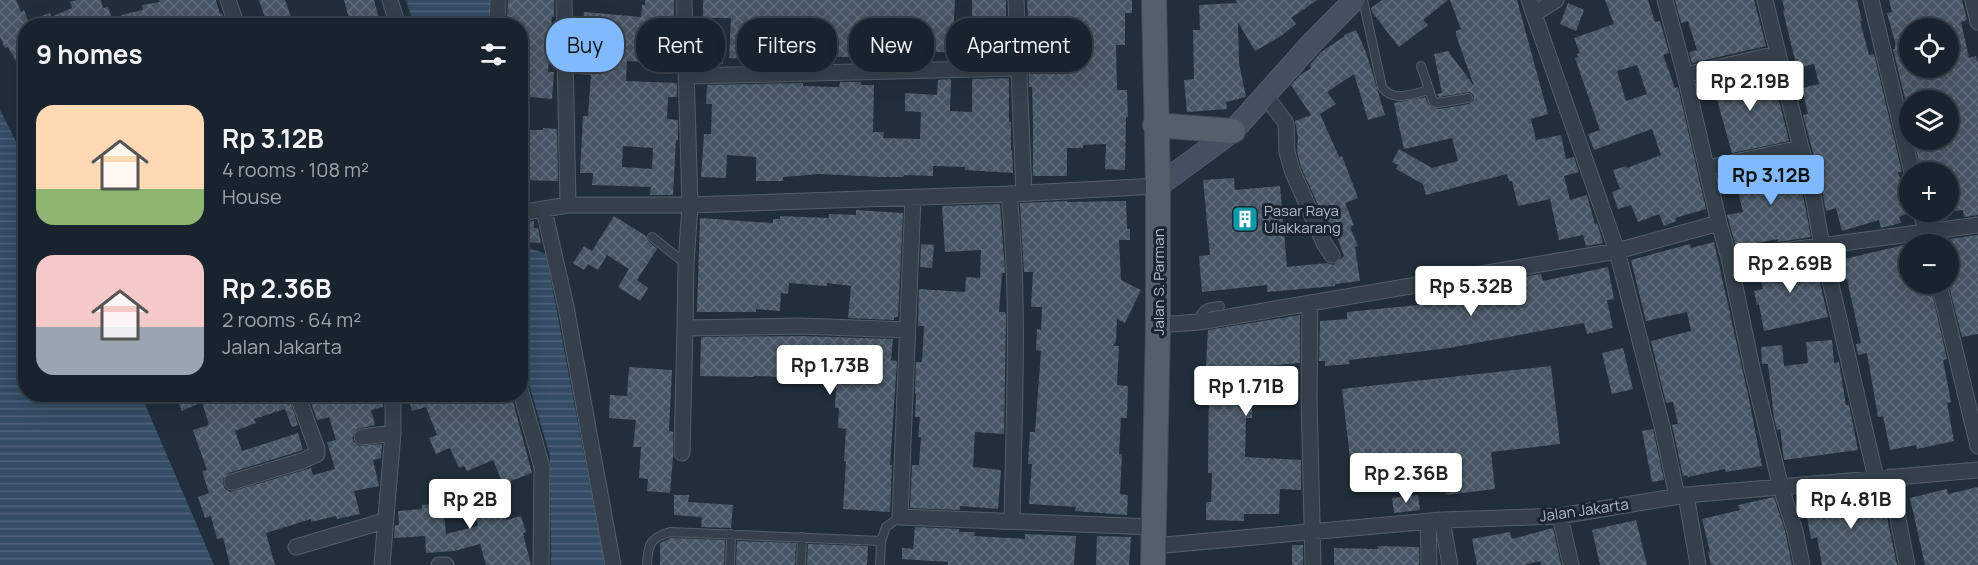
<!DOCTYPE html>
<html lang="en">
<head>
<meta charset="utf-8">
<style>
  :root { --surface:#19232d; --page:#222b35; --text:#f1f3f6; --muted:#9fa4aa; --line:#374049; --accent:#81bafc }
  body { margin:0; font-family:Manrope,sans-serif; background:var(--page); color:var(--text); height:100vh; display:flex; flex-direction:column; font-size:22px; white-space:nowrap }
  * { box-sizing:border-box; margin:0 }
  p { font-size:20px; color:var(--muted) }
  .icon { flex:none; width:33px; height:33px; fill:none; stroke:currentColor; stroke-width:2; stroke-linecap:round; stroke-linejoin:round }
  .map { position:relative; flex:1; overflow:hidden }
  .details { position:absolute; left:18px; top:18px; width:510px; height:384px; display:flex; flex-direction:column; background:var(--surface); border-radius:24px; box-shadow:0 6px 24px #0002,0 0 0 2px var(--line) }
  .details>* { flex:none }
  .guide { position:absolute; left:546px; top:18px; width:570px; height:54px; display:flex; gap:12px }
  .tools { position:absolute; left:1899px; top:18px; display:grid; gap:12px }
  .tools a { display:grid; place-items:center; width:60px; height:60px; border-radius:50%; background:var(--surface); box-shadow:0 6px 24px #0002,0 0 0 2px var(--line); font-size:30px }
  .price { position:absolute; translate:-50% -51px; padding:0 14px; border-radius:6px; background:#fff; color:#222; font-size:20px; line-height:39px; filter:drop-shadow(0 2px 3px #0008) }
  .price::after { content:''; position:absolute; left:50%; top:36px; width:18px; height:14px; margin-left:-9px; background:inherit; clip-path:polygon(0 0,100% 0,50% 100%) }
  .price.on { background:var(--accent); color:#111 }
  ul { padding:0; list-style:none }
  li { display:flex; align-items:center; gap:18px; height:150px; padding:0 18px }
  li span { display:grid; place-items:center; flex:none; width:168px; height:120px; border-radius:18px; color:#555 }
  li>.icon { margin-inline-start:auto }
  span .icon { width:72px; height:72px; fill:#fffc; stroke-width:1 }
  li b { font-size:26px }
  h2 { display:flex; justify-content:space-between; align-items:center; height:72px; padding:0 18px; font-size:26px }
  .pill { padding:0 21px; border-radius:24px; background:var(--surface); box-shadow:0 6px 24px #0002,0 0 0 2px var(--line); font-size:21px; line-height:54px }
  .pill.on { background:var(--accent); color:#111 }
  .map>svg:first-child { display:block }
  .water { fill:url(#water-rules) }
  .building { fill:url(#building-cross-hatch); fill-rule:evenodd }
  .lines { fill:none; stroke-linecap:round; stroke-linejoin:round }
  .service-casing { stroke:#535e6a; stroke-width:10 }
  .minor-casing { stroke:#535e6a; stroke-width:17 }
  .secondary-casing { stroke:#535e6a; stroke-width:23 }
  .primary-casing { stroke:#414c58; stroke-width:26 }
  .service { stroke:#35404c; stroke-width:8 }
  .minor { stroke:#35404c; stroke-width:15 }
  .secondary { stroke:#43505f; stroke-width:21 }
  .primary { stroke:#53606c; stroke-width:24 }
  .labels { text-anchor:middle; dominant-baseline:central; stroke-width:6; stroke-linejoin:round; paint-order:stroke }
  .poi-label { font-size:15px; fill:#b0bbc8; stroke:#1b2531; text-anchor:start }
  .street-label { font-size:15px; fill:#b0bbc8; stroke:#1b2531 }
</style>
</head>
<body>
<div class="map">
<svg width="1978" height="565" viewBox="0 0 1978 565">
  <defs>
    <pattern id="water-rules" width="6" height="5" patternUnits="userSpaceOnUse" patternTransform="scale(1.5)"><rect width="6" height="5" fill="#344c64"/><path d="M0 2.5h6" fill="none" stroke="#4f6479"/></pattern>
    <pattern id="building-cross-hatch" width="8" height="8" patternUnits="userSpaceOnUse" patternTransform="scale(1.5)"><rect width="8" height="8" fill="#475665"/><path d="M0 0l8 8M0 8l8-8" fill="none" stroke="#5f6c7a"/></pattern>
  </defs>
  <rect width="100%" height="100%" fill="#212f3c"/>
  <path class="water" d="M406,0H497L495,25H414Z
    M0,110L25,159L26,394L141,395L214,565H0Z
    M521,245L546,254L605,565H551L550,456L521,357Z"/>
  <path class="building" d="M0,0H16L21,12L24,10L28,21L50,13L51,17L72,8L70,2L77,0H101L103,8L108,7L113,22L100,26H26V79L8,47L5,48L0,37Z
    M159,0H216L220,14L222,13L227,26H123L121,15L143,10L142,5L160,2Z
    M259,0H285L294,26H268Z
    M344,0H374L381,26H351Z
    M508,0H554V17H552L548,72H554L552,99L520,96L521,24L507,23Z
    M645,0H674V48L647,46L646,62L627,61L626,81L677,83V97H668L667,119L678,120V140H676L673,195H650L651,187L592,185L593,173H580L583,116H588L591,75L579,74L584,12L641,17L642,5H645ZM623,146L653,148L652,169L622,167Z
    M703,0H955L952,52H917L916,61H901V49L867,48V57H768V64L751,65V59L729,58L731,18H703ZM750,20L773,21L772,43L749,41Z
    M972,0H1006V58H1009L972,59Z
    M1027,0H1132V13H1125V45H1116L1117,90H1127L1128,117H1126L1125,170L1105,169L1106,144L1083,145V148H1067V176H1033V122L1032,87H1029L1028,58L1030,57Z
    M1236,0H1317L1291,18L1296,24L1281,36L1255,51L1238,22L1239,63L1246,97L1226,102L1227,109L1187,112L1184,80L1194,79L1193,30H1200L1199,5L1237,3Z
    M1382,0H1448L1423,20L1428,25L1399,47L1372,12L1371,8Z
    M1450,0H1517L1548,114L1531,119L1536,140L1561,135L1566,159L1574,157L1579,172L1564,176L1570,200L1587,195L1595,224L1597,223L1603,243L1586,246L1583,235L1559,240L1550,199L1518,206L1512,181H1509L1507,174L1426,195L1423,184L1396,169L1398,165L1392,162L1399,149L1432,168L1458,161L1452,138L1404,149L1394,103L1425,97L1429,105L1439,109L1469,104L1473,101L1474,96L1470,92L1439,97L1437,94L1442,93L1434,54L1448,51L1474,86L1456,35V31L1461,29Z
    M1605,0H1648L1655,22L1660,21L1669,53L1663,55L1675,88L1678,87L1706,209L1675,218L1676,221L1664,226L1659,214L1638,222L1631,205L1618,209L1612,192L1620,189L1613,170L1626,166L1627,168L1661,155L1652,129L1594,150L1588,134L1600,130L1575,58L1578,57L1577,54L1580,53L1574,38L1614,24ZM1637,65L1647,94L1626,101L1617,71Z
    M1675,0H1754L1766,46L1692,63L1689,52L1697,50L1688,21L1681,23Z
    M1782,0H1857L1862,21H1860L1869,55L1874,54L1902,172H1898L1911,212L1899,217L1901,223L1881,228L1879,220L1842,231L1836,208L1826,211L1819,175L1803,115L1808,114L1802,88L1819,84L1814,64L1797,68L1783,11L1785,10Z
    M1889,0H1962L1967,20L1961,22L1969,58L1976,56L1978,63V215L1964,217L1963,210L1954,211L1948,172H1921L1914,140H1948V100H1910V119L1893,49H1895V42L1887,13L1892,12ZM1948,25V68H1910V28H1936Z
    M1568,3L1584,10L1576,31L1560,24Z
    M1356,30L1366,52L1385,115L1368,120L1354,74L1327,92L1336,104L1320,114L1339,157L1342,156L1358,198L1345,203L1354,225L1350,227L1358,246L1355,247L1360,281L1335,284V286L1267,292V285L1202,292L1199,256L1210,255L1203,180L1234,178L1235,190L1280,186L1287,267L1327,263L1333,265L1344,256L1335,232L1331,234L1301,167L1297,151L1298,137L1295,121L1311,115L1291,85L1300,75L1311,68L1310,65L1321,52L1345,36L1344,35Z
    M705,51H723V64L704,63Z
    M1738,73L1742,84L1773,76L1789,141L1732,153L1711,79Z
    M1009,78V122H1011V150H1012L1013,173L965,170V167L933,166V176L904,175L903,177H881L820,174L783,177V181H756V157L727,155L726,178L701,177L704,134H711L712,104H706L707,85L803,83V86L839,87L840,82H861V85H874L873,132H884L883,138L920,139L921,112L905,111V93L937,95L938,80L951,79L950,111L972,112V79Z
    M543,128L557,129L558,181L520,180V130H543Z
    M1794,159L1800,180L1811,237L1778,242V239L1736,247L1727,215L1743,212L1737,187L1746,184L1742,171Z
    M1067,201V202L1126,201L1127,229H1130V240H1119L1121,280L1141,290L1125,323L1117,319L1116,341L1113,346H1119L1117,385L1128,386L1127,418H1121L1119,454H1122L1120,494L1128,495L1127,515L1075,511L1076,507L1029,504L1032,464H1028L1030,432H1035L1041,351L1036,350L1037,329L1041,330L1042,307H1031L1033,272H1024L1020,203Z
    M1000,204L1005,273H1002L999,312H1005L1006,316L1004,434L975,432L973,467L1001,470L998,509L960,506V510L910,508L912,465H919L921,437H918L920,417H915L916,394H915L916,362H922L924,326H918L919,289L965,292L966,277L980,278L981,250L945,252L942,206Z
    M856,210L903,213L898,317H894V320L848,318L851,286L827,283V286L789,283L788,294L781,293L780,311L756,309V312H697L700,218L773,223V219H780V216L829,218V214L856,215Z
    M614,216L646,236L648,241L657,249L637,280L648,288L640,301L618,287L629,269L607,255L598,270L588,264L584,270L573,263L584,246L592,251Z
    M534,221V228H538L541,243L520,242V223Z
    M1978,235V334L1962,337L1948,282V258L1954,257L1950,239Z
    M1714,242L1749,399L1762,466L1726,472L1725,469L1688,477L1687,475L1683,476L1672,425L1678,424L1673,402L1666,403L1651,341L1691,331L1687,312L1646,321L1631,260L1690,244L1691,248Z
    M921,244L934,245L932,268L920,267Z
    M1904,245L1907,259H1910V284H1930L1947,359L1943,360L1951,402L1947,403L1954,441L1917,449L1916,445L1890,450L1883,416L1878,417L1867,353L1858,355L1856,344L1861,343L1847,279L1840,280L1836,261Z
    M1814,257L1828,317L1764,331L1759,304L1757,305L1754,291L1763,289L1757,267L1775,262Z
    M1608,267L1614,299L1607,300L1613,328L1587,334L1584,323L1449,348L1349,360L1350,364L1325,366V361H1319L1320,321L1347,319V312L1428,304L1427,299L1452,298L1450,289L1541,274L1543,281Z
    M1300,315V363L1266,366L1265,384H1253L1252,418H1246L1245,457L1301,460V490L1280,489L1279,514H1244V521L1206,520V502H1211L1212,473H1208L1209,366H1206L1208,330Z
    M801,336L893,339L891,360L897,361L890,465H892L890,512L843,509L846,461H844L846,429L838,428L839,408H835L837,371L814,370V378L754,376V377L700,376L701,337Z
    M1832,340L1834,363L1839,362L1846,405H1849L1858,450L1784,460L1780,429L1777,430L1774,418L1768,364H1762L1761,347L1782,345L1784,366L1808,363L1806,342Z
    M1623,348L1633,389L1612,394L1602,353Z
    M1551,366L1560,444L1491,452L1495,489L1446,495L1441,457L1351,467L1342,389Z
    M629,367L672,370L669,431L673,432V457L670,493L647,491L648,479L639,478L641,447H633L636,420L609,418L610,395L627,396Z
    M175,394H288L298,425L292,427L285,409L254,419L256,423L235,431L242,451L298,433L303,450L229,473L223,479V484L225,489L230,492L311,468L313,475L335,469L327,442L336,440L329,417L317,420L308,394H383V407L371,410L375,425L357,429L352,438L354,442L359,446L382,444L381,458L373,460L379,486L354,491L360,514L337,519L336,516L311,522V519L266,533L275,565H230L223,538L217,539L211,516L205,518L198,497L209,493L202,471L207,470L193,430L209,425L202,402L182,411Z
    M403,394H429L431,401L448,394H511L532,473L503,484L493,460L467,471L464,466L459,468L450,448L436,454L429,438L437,435L426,407L412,411L409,400L403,402Z
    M1653,429L1664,480L1652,482L1642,431Z
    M497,486L506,520L521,516L526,532L523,533L531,565H486L480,544L454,551L426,553L425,536L394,538L395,525H399L398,511L422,509V505L443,503L446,534L478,526L469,494Z
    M1978,487V565H1925L1910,498L1947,489L1948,494Z
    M1844,493L1845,500L1882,493L1897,565H1822L1817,537L1811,539L1804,501Z
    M674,495H689L688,502L733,505L731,528L701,527L702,517L674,515Z
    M1418,495L1420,510L1394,513L1392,498Z
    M1774,497L1785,531L1792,565H1711L1708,552H1710L1702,519L1740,510L1738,505Z
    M1636,520L1647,565H1600L1592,530Z
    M915,527L959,529V532H975L974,536L1025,539V534L1076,536L1074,565H948V562L902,559V548L913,549Z
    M1553,528L1561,565H1541L1540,561L1524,565H1477L1472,539L1510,532L1512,539Z
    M1097,536L1131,537L1129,565H1096Z
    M671,538L725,540L724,565H660V543Z
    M737,541L796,543L795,565H736Z
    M808,544L868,546L867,565H807Z
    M1292,545H1303V565H1292Z
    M1378,546L1419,547V565H1334V548L1378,549Z"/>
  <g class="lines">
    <defs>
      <path id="service" d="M1363,0L1382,87C1393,103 1412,94 1429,90
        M1421,66L1433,101L1438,103L1468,98
        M652,237L686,264
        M1199,322C1201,309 1206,307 1220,306
        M647,565C648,544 650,538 670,532L881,541L886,527L900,517
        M730,565L731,534
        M801,565L802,537
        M880,565L881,541"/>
      <path id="minor" d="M228,0L237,26
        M390,0L398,26
        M564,0L568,205
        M684,0L690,205L686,264L685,328
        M1016,0L1024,193
        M1529,0L1617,251L1662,426L1677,496
        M1665,0L1685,75L1719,223L1729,258L1752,368L1781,488L1795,531L1802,565
        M1765,0L1801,148L1810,178L1822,246L1876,478
        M1871,0L1912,172
        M1973,0L1978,22
        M1534,14L1556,0
        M497,26L498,0
        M1685,75L1777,54
        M687,76L1017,68
        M1265,95L1286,123L1287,152L1292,170L1324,243L1332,255
        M1707,168L1801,148
        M1009,194C1020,302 1014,411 1012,520
        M913,197L900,517L1153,527
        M544,210L566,307L613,565
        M1921,212L1929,244
        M520,213L568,205H690L1009,194L1158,186
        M1729,258L1978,225
        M1939,284L1978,446
        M1310,304L1309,397L1313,565
        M1158,325L1199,322L1617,251L1719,223
        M520,389L542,467L541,565
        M362,437L393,433
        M682,453L685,328L801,326L907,330
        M1890,477L1907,565
        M232,482L302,461L317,454V449L297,394
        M1686,495L1698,565
        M1560,516L1571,565
        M1442,520L1450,565
        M1428,521L1429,565
        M1154,546L1442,520L1560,516L1686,495L1978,470
        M296,547L384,521
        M382,565L393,433V394
        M439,565H446"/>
      <path id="secondary" d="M1158,186L1233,131L1311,44L1354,0"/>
      <path id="primary" d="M1155,125L1233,131
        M1153,565L1158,325V186L1154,0"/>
    </defs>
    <use href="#service" class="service-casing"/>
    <use href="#minor" class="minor-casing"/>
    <use href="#secondary" class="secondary-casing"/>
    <use href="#primary" class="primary-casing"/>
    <use href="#service" class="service"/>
    <use href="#minor" class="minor"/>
    <use href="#secondary" class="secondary"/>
    <use href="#primary" class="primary"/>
  </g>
  <defs>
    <symbol id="building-square" viewBox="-11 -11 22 22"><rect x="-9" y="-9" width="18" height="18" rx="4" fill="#0f9aa8" stroke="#1b2531"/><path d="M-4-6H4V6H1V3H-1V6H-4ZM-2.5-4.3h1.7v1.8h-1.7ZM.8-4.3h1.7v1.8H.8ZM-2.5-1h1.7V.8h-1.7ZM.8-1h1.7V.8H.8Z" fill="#fff"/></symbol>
  </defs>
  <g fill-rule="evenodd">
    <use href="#building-square" x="1230" y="204" width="30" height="30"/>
  </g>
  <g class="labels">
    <g class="poi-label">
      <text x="1264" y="210">Pasar Raya<tspan x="1264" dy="17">Ulakkarang</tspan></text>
    </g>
    <g class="street-label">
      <text transform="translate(1158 282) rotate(-90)">Jalan S. Parman</text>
      <text transform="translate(1584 510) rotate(-8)">Jalan Jakarta</text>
    </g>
  </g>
</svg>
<div class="tools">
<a><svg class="icon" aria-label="locate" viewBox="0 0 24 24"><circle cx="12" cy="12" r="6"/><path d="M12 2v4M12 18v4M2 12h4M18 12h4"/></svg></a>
<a><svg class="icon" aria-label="layers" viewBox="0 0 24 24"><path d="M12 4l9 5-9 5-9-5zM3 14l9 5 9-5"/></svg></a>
<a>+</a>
<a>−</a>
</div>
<b class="price" style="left:1750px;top:112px">Rp 2.19B</b>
<b class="price on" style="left:1771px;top:206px">Rp 3.12B</b>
<b class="price" style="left:1790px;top:294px">Rp 2.69B</b>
<b class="price" style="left:1471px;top:317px">Rp 5.32B</b>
<b class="price" style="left:830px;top:396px">Rp 1.73B</b>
<b class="price" style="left:1246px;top:417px">Rp 1.71B</b>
<b class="price" style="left:1406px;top:504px">Rp 2.36B</b>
<b class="price" style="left:470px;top:530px">Rp 2B</b>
<b class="price" style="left:1851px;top:530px">Rp 4.81B</b>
<div class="guide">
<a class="pill on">Buy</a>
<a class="pill">Rent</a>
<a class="pill">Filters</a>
<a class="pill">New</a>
<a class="pill">Apartment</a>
</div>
<section class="details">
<h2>9 homes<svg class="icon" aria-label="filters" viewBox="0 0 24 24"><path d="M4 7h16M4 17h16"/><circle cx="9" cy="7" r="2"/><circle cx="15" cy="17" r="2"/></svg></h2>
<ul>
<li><span style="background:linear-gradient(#ffd9b3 70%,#8fb573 0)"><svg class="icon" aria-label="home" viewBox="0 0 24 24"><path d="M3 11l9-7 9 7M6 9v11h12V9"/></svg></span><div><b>Rp 3.12B</b><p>4 rooms · 108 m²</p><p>House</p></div></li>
<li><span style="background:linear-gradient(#f6c9c9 60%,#9aa5b1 0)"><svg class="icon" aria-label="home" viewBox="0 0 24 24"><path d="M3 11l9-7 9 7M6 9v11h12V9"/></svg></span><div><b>Rp 2.36B</b><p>2 rooms · 64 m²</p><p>Jalan Jakarta</p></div></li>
</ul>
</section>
</div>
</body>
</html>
